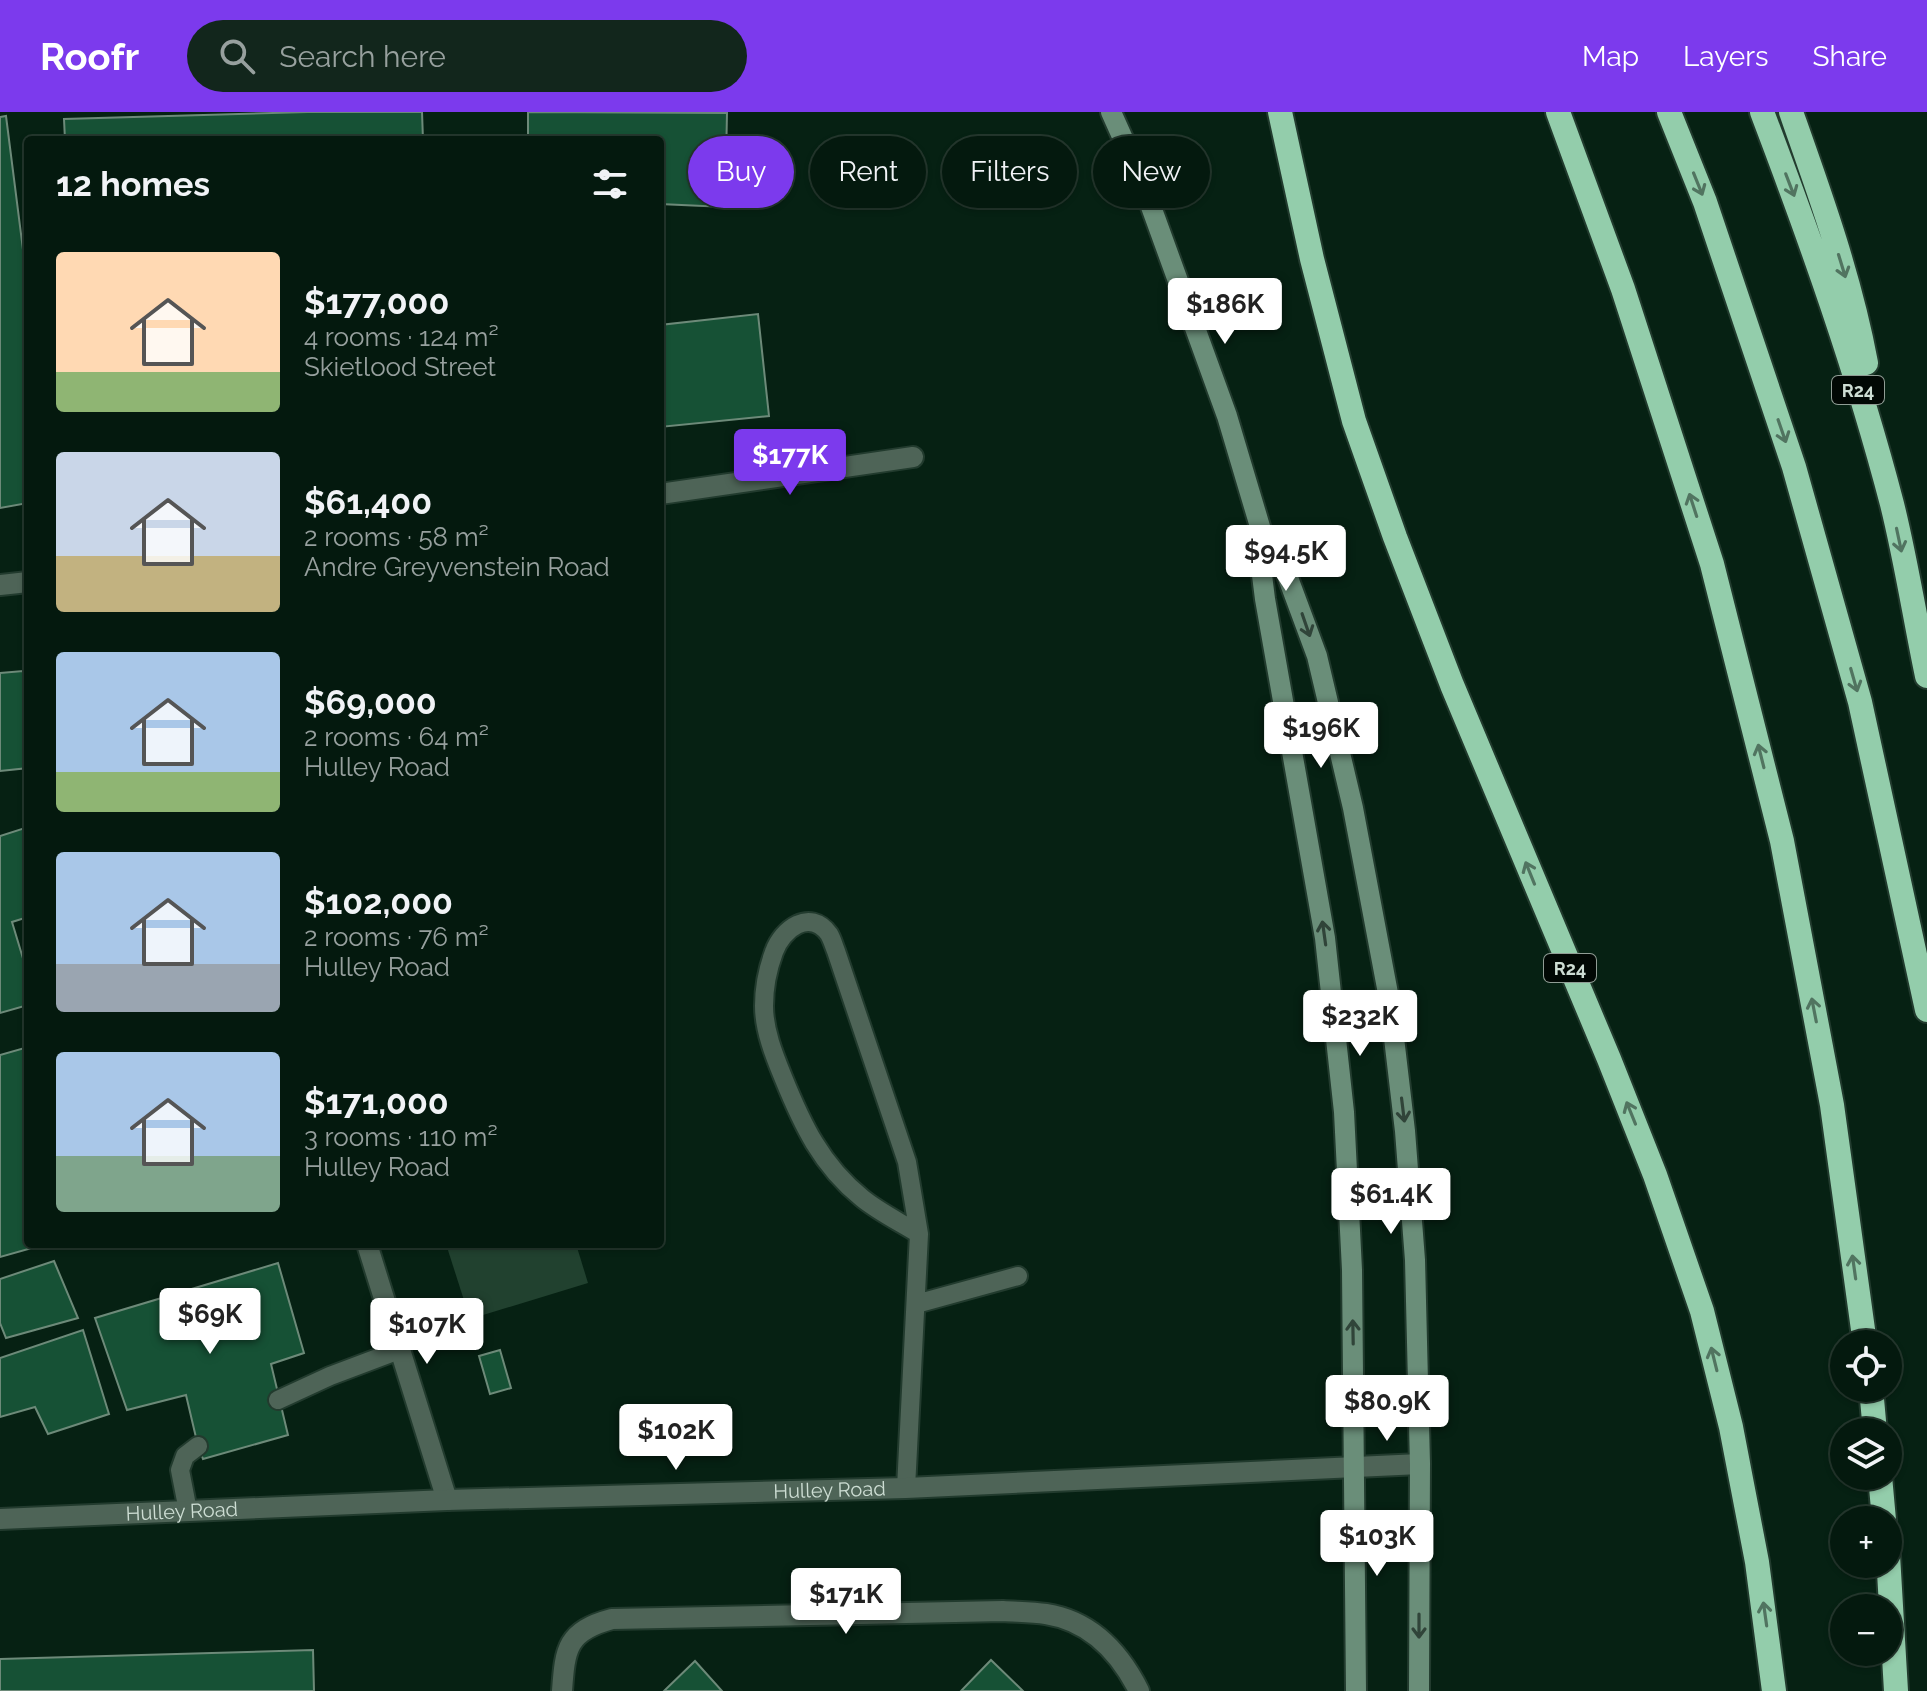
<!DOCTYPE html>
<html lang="en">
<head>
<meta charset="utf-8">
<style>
  :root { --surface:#04190e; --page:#12261c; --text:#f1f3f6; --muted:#97a09e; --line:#25382e; --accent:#7c3aed }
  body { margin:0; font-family:Raleway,sans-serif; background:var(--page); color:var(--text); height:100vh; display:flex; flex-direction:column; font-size:30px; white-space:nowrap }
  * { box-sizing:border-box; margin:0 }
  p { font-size:26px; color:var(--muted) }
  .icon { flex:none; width:44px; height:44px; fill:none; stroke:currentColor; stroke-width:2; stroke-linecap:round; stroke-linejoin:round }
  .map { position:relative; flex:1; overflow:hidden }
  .details { position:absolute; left:24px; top:24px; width:640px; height:1112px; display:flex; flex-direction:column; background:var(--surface); border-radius:8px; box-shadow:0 2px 6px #0004,0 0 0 2px var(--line) }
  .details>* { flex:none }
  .top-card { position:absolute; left:688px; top:24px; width:760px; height:72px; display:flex; gap:16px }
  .fabs { position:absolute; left:1830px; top:1218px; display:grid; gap:16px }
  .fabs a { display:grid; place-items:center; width:72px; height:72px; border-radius:50%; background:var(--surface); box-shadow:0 2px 6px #0004,0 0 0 2px var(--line); font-size:40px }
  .price { position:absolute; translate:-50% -68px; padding:0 18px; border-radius:8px; background:#fff; color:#222; font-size:26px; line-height:52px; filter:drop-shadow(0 2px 4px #0008) }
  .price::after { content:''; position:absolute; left:50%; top:48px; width:24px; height:18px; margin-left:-12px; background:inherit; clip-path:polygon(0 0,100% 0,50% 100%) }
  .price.current { background:var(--accent); color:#fff }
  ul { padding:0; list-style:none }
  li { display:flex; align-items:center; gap:24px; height:200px; padding:0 32px }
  li span { display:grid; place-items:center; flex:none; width:224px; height:160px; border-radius:8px; color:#555 }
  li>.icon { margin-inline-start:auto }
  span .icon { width:96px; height:96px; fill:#fffc; stroke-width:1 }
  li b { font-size:34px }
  h2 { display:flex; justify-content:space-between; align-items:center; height:96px; padding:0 32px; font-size:34px }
  .pill { padding:0 28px; border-radius:36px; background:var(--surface); box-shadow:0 2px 6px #0004,0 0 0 2px var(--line); font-size:28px; line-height:72px }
  .pill.current { background:var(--accent); color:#fff }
  header { display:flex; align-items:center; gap:48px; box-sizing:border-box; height:112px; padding:0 40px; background:var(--accent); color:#fff }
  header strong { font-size:38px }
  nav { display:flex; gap:44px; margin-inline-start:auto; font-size:28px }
  .search { width:560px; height:72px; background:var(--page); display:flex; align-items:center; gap:20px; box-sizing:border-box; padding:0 28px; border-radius:44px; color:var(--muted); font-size:30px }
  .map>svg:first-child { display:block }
  .green { fill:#21412f }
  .building { fill:#165135; stroke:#6d8a79; stroke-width:2 }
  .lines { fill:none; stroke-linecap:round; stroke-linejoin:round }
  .service-casing { stroke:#223b2e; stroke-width:22 }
  .minor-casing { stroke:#223b2e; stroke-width:24 }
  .secondary-casing { stroke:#223b2e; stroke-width:24 }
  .motorway-casing { stroke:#223b2e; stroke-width:28 }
  .service { stroke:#4e6457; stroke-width:18 }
  .minor { stroke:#4e6457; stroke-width:20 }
  .secondary { stroke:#6a8e79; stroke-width:20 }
  .motorway { stroke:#93cdab; stroke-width:24 }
  .oneway { stroke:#517460 }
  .oneway2 { stroke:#304439 }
  .labels { text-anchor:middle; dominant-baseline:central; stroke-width:6; stroke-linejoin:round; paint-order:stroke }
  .shield { fill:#010804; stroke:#909d95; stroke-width:2 }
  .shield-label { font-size:18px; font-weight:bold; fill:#cdddd3 }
  .street-label { font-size:20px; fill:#cdddd3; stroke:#010804 }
</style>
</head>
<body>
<header>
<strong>Roofr</strong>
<div class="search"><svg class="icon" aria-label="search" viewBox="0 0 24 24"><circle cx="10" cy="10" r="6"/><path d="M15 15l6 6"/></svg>Search here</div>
<nav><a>Map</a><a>Layers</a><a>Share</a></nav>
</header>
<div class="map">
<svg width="1927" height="1579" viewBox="0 0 1927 1579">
  <rect width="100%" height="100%" fill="#062113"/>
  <path class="green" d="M446,1132H576L588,1171L470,1207Z"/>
  <path class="building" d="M308,0H422L423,28H65L64,7Z
    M528,0L727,1L725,95L660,92V28H528Z
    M6,4L28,177V391L0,396V5Z
    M758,202L769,304L660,315V213Z
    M23,559L28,593V656L0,659V561Z
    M28,715V805L12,810L28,863V893L0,901V724Z
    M28,935V1132H46L0,1145V943Z
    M54,1149L78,1206L6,1226L0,1211V1167Z
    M278,1151L304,1241L271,1252L288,1323L203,1347L198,1334L186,1283L127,1298L95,1206Z
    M83,1218L109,1302L48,1322L35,1295L0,1305V1246Z
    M500,1238L511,1276L490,1282L479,1244Z
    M313,1538L314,1579H0V1547Z
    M991,1548L1023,1579H961Z
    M695,1549L722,1579H664Z"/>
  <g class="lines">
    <defs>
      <path id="service" d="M916,1192L1018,1164
        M278,1288L330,1264L399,1238
        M906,1376L919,1122C900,1110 879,1100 862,1086C821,1053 802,1012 783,965C774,943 764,918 764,894C764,877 768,856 774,840C782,817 810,796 829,822C832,827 834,834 836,839L907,1050L919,1122
        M188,1399L180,1358L185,1344L198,1334"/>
      <g id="minor">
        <path d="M660,382L913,345"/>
        <path d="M0,473L28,470"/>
        <path d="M367,1132L447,1388"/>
        <path id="s1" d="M0,1407L447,1388L906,1376L1420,1352"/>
        <path d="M562,1579C565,1536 567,1519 612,1507L1003,1499C1017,1500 1032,1500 1046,1502C1091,1509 1120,1541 1139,1579"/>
      </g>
      <path id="secondary" d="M1111,0L1141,67L1227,304L1261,418V455L1265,487L1325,826L1344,1000L1352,1158L1356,1579
        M1261,418L1281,447L1317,544L1353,696L1390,892L1405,1019L1415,1148L1420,1352L1419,1579"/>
      <path id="motorway" d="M1280,0L1312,147L1354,309L1395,425L1452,573L1609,947L1655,1063L1702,1199L1731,1315L1757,1450L1774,1579
        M1558,0L1623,177L1712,452L1782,729L1832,993L1865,1232
        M1669,0L1705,90L1794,355L1860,590L1927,898
        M1762,0C1811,129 1857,258 1892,392C1906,448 1915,507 1927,564
        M1791,0C1820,82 1850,165 1866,251
        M1871,1276L1875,1320
        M1880,1364L1884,1408
        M1888,1443L1896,1579"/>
    </defs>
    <use href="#service" class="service-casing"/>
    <use href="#minor" class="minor-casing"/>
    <use href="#secondary" class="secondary-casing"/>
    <use href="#motorway" class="motorway-casing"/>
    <use href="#service" class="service"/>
    <use href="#minor" class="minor"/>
    <use href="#secondary" class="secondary"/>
    <use href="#motorway" class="motorway"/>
  </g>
  <defs><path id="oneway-shaft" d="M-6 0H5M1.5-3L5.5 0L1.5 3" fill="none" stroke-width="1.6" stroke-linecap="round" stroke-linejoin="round" transform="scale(2)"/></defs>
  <g class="oneway">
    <use href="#oneway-shaft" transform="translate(1698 72) rotate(68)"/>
    <use href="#oneway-shaft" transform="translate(1790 73) rotate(69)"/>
    <use href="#oneway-shaft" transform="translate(1842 154) rotate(73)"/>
    <use href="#oneway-shaft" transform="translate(1782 319) rotate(71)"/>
    <use href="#oneway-shaft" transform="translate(1693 393) rotate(-108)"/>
    <use href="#oneway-shaft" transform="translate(1899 428) rotate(78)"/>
    <use href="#oneway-shaft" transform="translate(1854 568) rotate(74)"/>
    <use href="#oneway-shaft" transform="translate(1761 644) rotate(-104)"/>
    <use href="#oneway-shaft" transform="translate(1530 761) rotate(-112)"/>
    <use href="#oneway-shaft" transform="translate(1814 898) rotate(-101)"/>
    <use href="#oneway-shaft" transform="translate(1631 1001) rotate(-112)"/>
    <use href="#oneway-shaft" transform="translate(1854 1155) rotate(-98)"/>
    <use href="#oneway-shaft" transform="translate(1714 1247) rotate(-104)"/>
    <use href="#oneway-shaft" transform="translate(1765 1502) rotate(-98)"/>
  </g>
  <g class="oneway2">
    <use href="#oneway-shaft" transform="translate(1306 513) rotate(71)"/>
    <use href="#oneway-shaft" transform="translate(1324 821) rotate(-98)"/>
    <use href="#oneway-shaft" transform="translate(1403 998) rotate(83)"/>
    <use href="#oneway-shaft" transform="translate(1353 1220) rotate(-91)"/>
    <use href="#oneway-shaft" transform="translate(1419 1514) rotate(90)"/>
  </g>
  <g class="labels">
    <g class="shield">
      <rect x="1832" y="264" width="52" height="28" rx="6"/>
      <rect x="1544" y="842" width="52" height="28" rx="6"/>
    </g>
    <g class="shield-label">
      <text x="1858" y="278">R24</text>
      <text x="1570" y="856">R24</text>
    </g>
    <g class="street-label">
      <text stroke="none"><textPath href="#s1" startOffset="830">Hulley Road</textPath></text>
      <text stroke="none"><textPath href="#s1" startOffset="182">Hulley Road</textPath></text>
    </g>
  </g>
</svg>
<div class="fabs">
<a><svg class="icon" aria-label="locate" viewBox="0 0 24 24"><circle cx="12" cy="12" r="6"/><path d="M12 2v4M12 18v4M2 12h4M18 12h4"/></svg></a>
<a><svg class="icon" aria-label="layers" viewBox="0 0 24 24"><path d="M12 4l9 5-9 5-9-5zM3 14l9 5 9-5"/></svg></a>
<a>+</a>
<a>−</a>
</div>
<b class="price" style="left:1225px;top:234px">$186K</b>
<b class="price current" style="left:790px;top:385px">$177K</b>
<b class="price" style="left:1286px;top:481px">$94.5K</b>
<b class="price" style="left:1321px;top:658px">$196K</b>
<b class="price" style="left:1360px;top:946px">$232K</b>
<b class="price" style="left:1391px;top:1124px">$61.4K</b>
<b class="price" style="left:210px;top:1244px">$69K</b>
<b class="price" style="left:427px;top:1254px">$107K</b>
<b class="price" style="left:1387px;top:1331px">$80.9K</b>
<b class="price" style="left:676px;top:1360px">$102K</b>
<b class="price" style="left:1377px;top:1466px">$103K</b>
<b class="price" style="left:846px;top:1524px">$171K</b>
<div class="top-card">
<a class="pill current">Buy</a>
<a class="pill">Rent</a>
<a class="pill">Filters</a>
<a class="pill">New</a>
</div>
<section class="details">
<h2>12 homes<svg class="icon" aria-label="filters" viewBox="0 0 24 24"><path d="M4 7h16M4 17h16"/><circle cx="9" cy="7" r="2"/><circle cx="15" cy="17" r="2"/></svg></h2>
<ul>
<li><span style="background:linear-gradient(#ffd9b3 75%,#8fb573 0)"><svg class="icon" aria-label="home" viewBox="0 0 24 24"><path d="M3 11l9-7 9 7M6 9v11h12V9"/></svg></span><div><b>$177,000</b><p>4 rooms · 124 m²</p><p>Skietlood Street</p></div></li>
<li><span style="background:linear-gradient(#c9d6e8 65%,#c2b280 0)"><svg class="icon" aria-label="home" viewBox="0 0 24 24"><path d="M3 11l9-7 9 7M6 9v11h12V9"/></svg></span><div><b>$61,400</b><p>2 rooms · 58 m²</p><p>Andre Greyvenstein Road</p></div></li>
<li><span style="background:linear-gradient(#a9c7e8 75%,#8fb573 0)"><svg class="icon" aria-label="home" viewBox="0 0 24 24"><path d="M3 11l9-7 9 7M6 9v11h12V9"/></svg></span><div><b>$69,000</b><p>2 rooms · 64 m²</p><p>Hulley Road</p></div></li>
<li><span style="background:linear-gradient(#a9c7e8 70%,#9aa5b1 0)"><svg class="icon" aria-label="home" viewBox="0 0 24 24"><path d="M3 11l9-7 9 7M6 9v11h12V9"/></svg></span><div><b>$102,000</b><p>2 rooms · 76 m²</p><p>Hulley Road</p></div></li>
<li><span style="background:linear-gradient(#a9c7e8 65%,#7fa58c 0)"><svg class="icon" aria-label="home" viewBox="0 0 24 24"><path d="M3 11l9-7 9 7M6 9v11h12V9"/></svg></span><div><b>$171,000</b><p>3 rooms · 110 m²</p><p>Hulley Road</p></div></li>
</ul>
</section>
</div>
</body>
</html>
